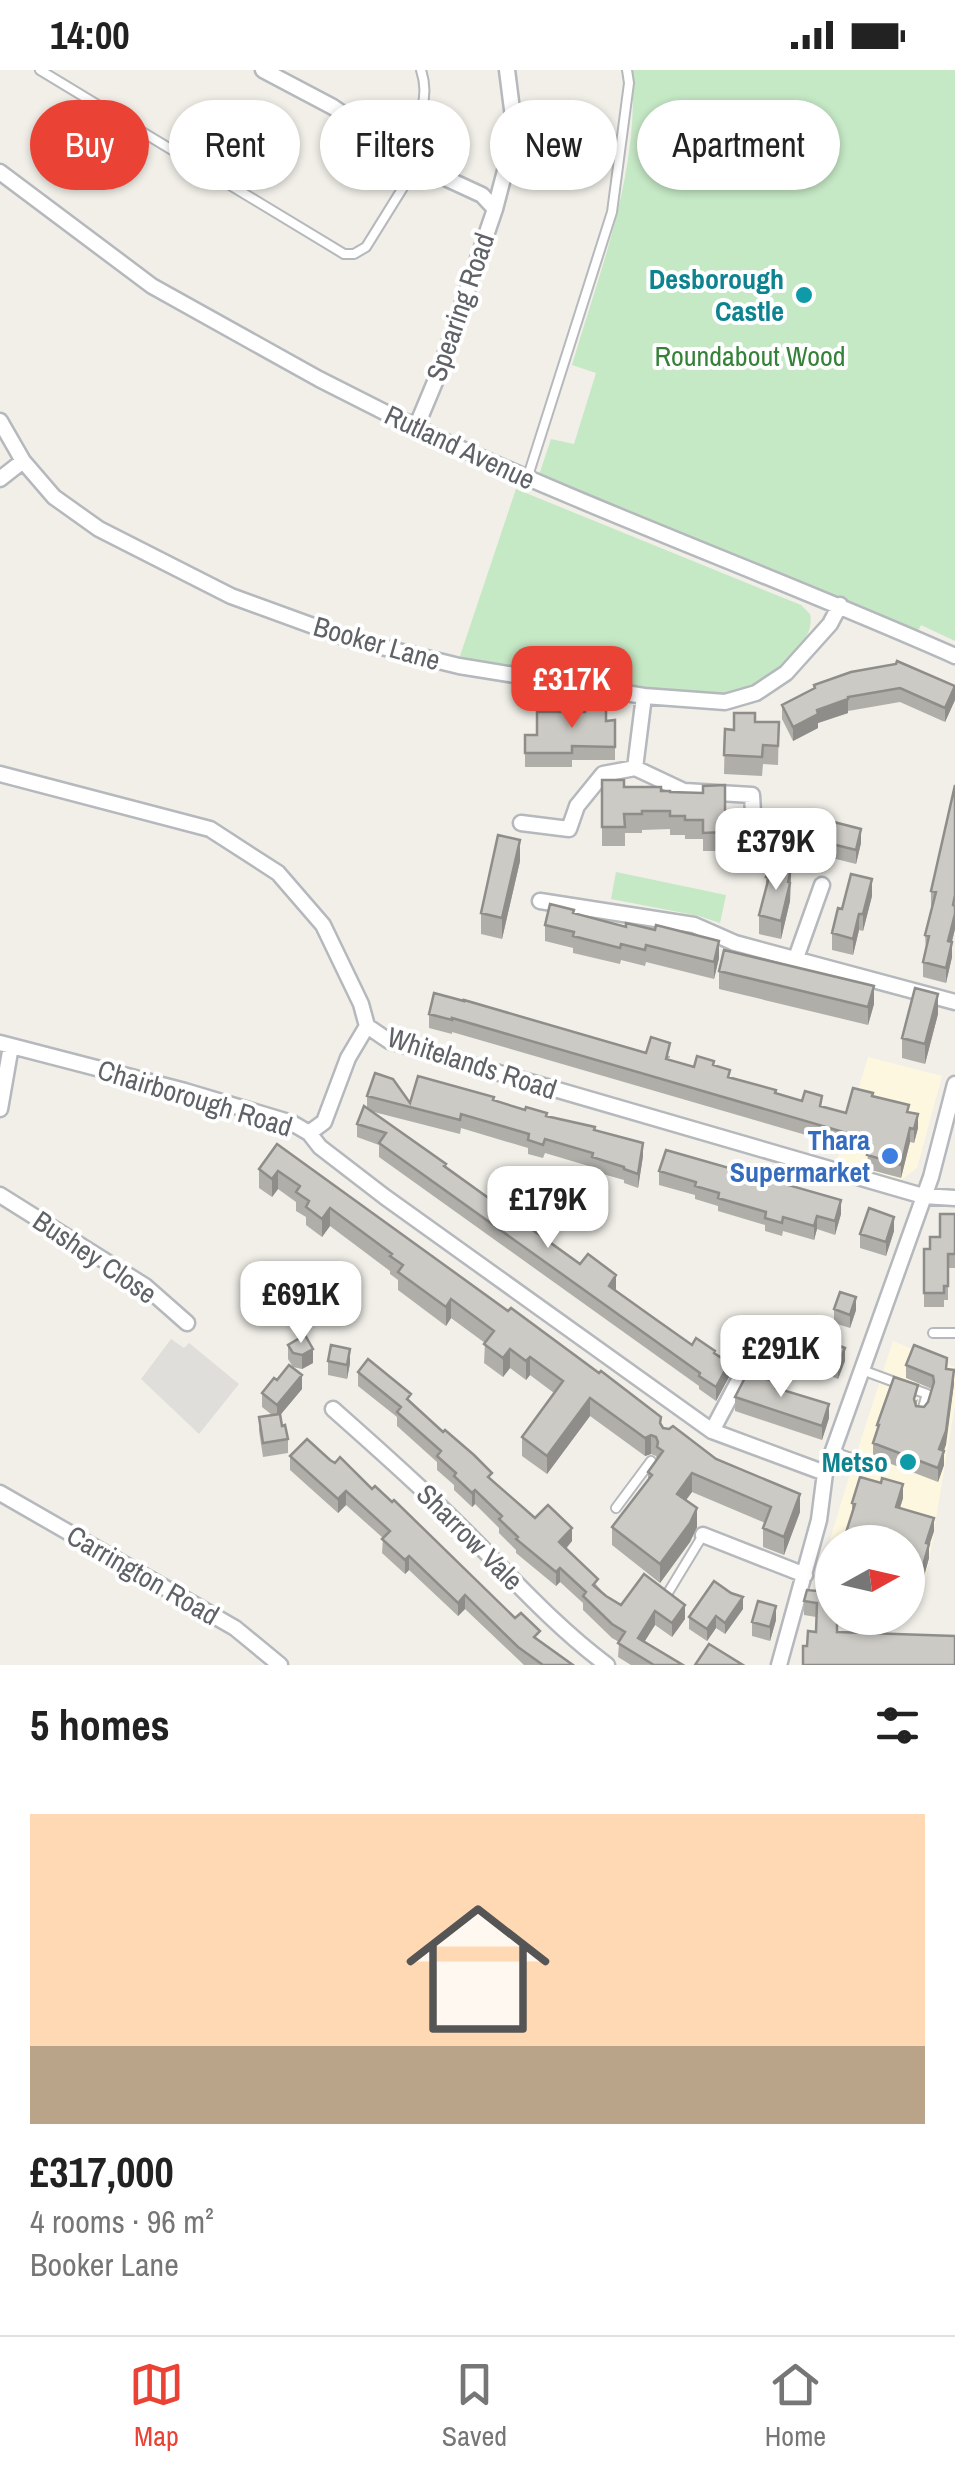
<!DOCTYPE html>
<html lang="en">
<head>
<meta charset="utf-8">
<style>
  :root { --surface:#fff; --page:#f2f2f2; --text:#222; --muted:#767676; --line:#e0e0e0; --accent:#ea4335 }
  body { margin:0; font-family:"Archivo Narrow",sans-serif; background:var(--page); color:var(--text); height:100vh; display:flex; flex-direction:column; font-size:38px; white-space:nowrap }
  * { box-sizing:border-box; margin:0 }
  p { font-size:32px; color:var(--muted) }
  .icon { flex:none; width:55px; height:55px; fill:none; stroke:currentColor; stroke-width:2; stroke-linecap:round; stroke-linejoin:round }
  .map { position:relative; height:1595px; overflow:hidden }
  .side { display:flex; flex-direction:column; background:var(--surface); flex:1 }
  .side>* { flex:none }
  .banner { position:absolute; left:30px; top:30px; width:895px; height:90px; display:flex; gap:20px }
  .needle { width:65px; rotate:82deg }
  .controls { position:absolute; left:815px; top:1455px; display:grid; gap:20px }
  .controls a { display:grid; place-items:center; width:110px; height:110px; border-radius:50%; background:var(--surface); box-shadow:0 2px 8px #0004; font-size:50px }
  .price { position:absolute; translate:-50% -85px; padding:0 22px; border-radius:20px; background:#fff; color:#222; font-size:32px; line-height:65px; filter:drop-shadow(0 2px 5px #0008) }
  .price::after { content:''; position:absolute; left:50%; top:60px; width:30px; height:22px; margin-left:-15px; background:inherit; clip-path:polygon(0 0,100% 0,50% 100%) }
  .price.active { background:var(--accent); color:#fff }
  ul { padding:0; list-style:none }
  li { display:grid; align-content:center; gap:20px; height:530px; padding:0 30px }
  li span { display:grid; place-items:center; height:310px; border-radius:0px; color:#555 }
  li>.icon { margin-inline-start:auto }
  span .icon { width:180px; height:180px; fill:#fffc; stroke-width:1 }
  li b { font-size:42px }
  h2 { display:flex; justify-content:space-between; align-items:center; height:120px; padding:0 30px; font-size:42px }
  .tag { padding:0 35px; border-radius:45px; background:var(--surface); box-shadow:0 2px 8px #0004; font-size:35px; line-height:90px }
  .tag.active { background:var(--accent); color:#fff }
  .status { display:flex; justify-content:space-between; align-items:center; height:70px; padding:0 50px; background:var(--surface); direction:ltr }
  .status svg { height:28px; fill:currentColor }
  .tabs { display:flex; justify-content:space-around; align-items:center; height:140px; border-top:2px solid var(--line); background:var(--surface); font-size:28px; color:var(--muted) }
  .tabs a { display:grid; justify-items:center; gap:5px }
  .tabs .active { color:var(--accent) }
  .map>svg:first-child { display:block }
  .commercial { fill:#fef7e0 }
  .industrial { fill:#e0deda }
  .green { fill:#c5e8c5 }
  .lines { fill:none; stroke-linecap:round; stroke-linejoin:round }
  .lane-casing { stroke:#b5b8bc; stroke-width:12 }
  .street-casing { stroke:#b5b8bc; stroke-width:19 }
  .lane { stroke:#fff; stroke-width:8 }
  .street { stroke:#fff; stroke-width:14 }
  .wall { fill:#afaea9 }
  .shaded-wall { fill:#8f8d8a }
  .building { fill:#cccac5; stroke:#8f8d8a; stroke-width:2.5 }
  .culture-dot { fill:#0f9aa8; stroke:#fff; stroke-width:4 }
  .shop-dot { fill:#3f7fe0; stroke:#fff; stroke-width:4 }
  .labels { text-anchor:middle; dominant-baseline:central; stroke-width:8; stroke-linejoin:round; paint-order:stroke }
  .culture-label { font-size:28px; font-weight:bold; fill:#0d838f; stroke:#fff; text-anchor:end }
  .street-label { font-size:28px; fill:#5f6368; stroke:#fff }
  .park-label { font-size:28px; fill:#348238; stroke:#fff }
  .shop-label { font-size:28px; font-weight:bold; fill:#366cbe; stroke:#fff; text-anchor:end }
</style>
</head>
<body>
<div class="status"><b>14:00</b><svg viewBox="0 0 49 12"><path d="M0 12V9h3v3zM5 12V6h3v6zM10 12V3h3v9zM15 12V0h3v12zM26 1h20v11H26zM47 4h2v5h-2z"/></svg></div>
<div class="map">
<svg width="955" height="1595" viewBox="0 0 955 1595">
  <rect width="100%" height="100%" fill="#f1efe8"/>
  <path class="commercial" d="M868,987L942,1006L917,1098L900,1111L866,1103L837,1091Z
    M893,1271L955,1297V1334L923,1527L908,1526V1472H832V1523L814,1522L849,1407Z"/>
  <path class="industrial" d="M171,1269L184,1278L189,1273L239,1314L199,1364L141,1309Z"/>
  <path class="green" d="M632,0H955V571L921,555L917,563L539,405L551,369L574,374L596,303L572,295C600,200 640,101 632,0Z
    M516,419L801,535L810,544C813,559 806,568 797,579C764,620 743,627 691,626L491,599L460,586Z
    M616,802L726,825L720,853L699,846L611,829Z"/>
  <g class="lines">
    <defs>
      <path id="lane" d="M40,0L344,184H354L366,177L417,95
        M399,83C415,55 432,33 421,0
        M527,409L612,142L629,13L627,0
        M933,1263H955
        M862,1300L927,1324L921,1344
        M833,1382L870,1394
        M616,1438L651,1391
        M666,1526L703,1465"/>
      <path id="street" d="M263,0L333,37L417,95L482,125L495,139
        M0,102L152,216L319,309L402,351L417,355L429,364C602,444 781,509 955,586
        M0,351L23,391L54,427L99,459L231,526L349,569L459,596L644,626L725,632L756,623L786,603L830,554L840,535
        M417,355L440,300L495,139L506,97L514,55L507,0
        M0,409L23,391
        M635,698L644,626
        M0,704L210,759L278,803L323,855L361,934L367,956L389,971L923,1126L955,1128
        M521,753L569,759L577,736L603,704L635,698L684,721L752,725L754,761
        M540,831L694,855L735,873L955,932
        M796,888L822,815
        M0,973L185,1021L292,1053L309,1063L320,1077L385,1127L712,1361L825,1403
        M0,1039L11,976
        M309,1063L324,1052L348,988L367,956
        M0,1125L145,1216L187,1253
        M333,1339C379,1380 425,1420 468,1464C513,1509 556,1557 607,1595
        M712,1361L766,1259
        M0,1423L235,1558L280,1595
        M703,1465L805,1505
        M779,1595L819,1450L825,1403L931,1107L955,1014"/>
    </defs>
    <use href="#lane" class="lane-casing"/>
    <use href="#street" class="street-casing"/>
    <use href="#lane" class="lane"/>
    <use href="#street" class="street"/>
  </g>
  <path class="wall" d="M851,602L955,630L945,652L900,632L848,641V643L818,653V658L793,671L782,649V635L814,619V615Z
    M615,650V690H572V697H525V665H537L606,651Z
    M755,652H779L778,695L763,694L762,706L724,704L725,659L734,660Z
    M602,710L624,717L670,722L703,723L725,715V781H703V769H685V765H670V759L642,760V763H625V776H602Z
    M955,716V859L952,872V887L946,913L923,907V892L926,880L925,865L933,836H931V821Z
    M820,771L861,773L856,794L820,785Z
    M520,791L502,869L481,864V843Z
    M791,799L790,831L781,869L759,864V845L766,817V807Z
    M872,826L863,861L859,860L853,885L832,880V863L842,839Z
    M574,844L719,888L714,909L646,892L645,896L621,890L620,894L573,883V878L545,871V855Z
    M719,901L874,934L868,955L719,919Z
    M429,944L670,986L669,990L694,997L714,995L730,1007L776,1023L846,1043L873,1026L909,1042L918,1058L914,1073L910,1072L901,1108L867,1099L868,1083L452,962V964L429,958Z
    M938,944L925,994L902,988V968Z
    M367,1026L410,1033L494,1031L595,1061L643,1086L638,1118L624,1113V1110L592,1101V1097L545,1083L543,1088L528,1084V1078L461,1058L460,1064L370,1041L616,1219L615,1221L692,1275L715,1284L729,1307L716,1331L699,1319V1316L379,1087V1075L357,1067V1054L367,1038Z
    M277,1074L663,1358L716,1389L800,1442L784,1485L763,1477V1458L765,1453L692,1422L686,1430L697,1457L690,1472L660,1513L612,1475V1457L648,1410V1402L657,1390L656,1386L651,1384L645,1386L590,1346L547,1404L522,1386V1367L554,1323L530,1305L526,1310L510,1298L503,1307L484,1293L485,1273L451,1248L446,1256L398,1220V1210L390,1204V1201L330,1156L322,1167L306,1155V1147L296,1141V1132L278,1119L272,1127L259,1118V1099Z
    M659,1101L841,1144L835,1165L817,1159L814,1170L783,1161L782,1166L765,1161V1155L718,1141V1136L695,1129V1125L659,1115Z
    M955,1144V1198H948V1230H944V1237H924V1179H930Z
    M894,1161L886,1186L860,1178V1164Z
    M834,1239L856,1240L850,1258L834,1253Z
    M288,1275L313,1293L302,1299L293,1297L288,1289Z
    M816,1286L845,1291L838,1309L816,1300Z
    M328,1291L350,1293L347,1309L328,1305Z
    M906,1295L947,1299L954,1314L944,1381V1395L938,1412L873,1387V1373L877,1361V1355L918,1329L916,1336L924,1337L928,1332L932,1319L906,1308Z
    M358,1302L411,1333L492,1410L535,1448L572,1471L566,1479L606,1526L621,1535L644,1504L685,1549L672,1567L655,1555L644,1572L683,1595H631L618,1587L619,1572L612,1568L583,1540V1533L560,1512L556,1516L516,1483V1480L499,1463V1458L475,1434L472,1437L454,1420V1415L437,1400V1392L397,1356V1347L358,1316Z
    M277,1310L302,1319L280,1345L282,1356L288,1369V1383L263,1387L259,1361V1347L272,1345L262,1337V1323Z
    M778,1318L829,1348L822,1370L735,1341V1327Z
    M290,1386L330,1390L372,1419L540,1571L573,1595H524L465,1539L458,1546L409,1500L405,1504L382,1483L383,1468L346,1435L338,1443L290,1400Z
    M903,1428L900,1438L934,1461L929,1476V1488L924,1506L923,1525L908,1524V1472L852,1442V1433Z
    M807,1520L832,1548L807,1576L816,1562V1547L804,1545V1531Z
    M743,1539L725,1564L716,1558L707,1571L689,1559V1547Z
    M776,1550L770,1571L752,1566V1552Z"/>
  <path class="shaded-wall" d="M955,616V630L945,652V638Z
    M848,629V643L818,653V658L793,671V657L817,640Z
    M861,759V773L856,794V780Z
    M520,770V791L502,869V848Z
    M791,799L790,831L781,869V851Z
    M872,809V826L863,861V844Z
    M859,844V860L853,885V869Z
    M955,844V859L948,886V871Z
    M719,871V888L714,909V892Z
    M952,872V887L946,913V898Z
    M874,916V934L868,955V937Z
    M938,924V944L925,994V974Z
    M918,1044V1058L914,1073V1059Z
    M910,1058V1072L901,1108V1095Z
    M643,1073V1086L638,1118V1104Z
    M278,1101V1119L272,1127V1109Z
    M841,1130V1144L835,1165V1151Z
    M330,1138V1156L322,1167V1149Z
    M817,1146V1159L814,1170V1156Z
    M894,1147V1161L886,1186V1172Z
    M616,1205V1219L609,1230V1216Z
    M856,1227V1240L850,1258V1245Z
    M451,1229V1248L446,1256V1237Z
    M845,1278V1291L838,1309V1295Z
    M313,1279V1293L302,1299V1285Z
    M350,1279V1293L347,1309V1295Z
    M510,1279V1298L503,1307V1288Z
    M530,1287V1305L526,1310V1291Z
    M729,1293V1307L716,1331V1317Z
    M954,1300V1314L946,1375L939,1393V1379Z
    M302,1305V1319L277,1349V1335Z
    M590,1328V1346L547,1404V1386Z
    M829,1334V1348L822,1370V1356Z
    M651,1365V1384L645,1386V1368Z
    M944,1381V1395L938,1412V1398Z
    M692,1403V1422L677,1442V1424Z
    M903,1414V1428L896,1450V1437Z
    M475,1420V1434L472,1437V1423Z
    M346,1421V1435L338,1443V1429Z
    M800,1424V1442L784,1485V1467Z
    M697,1438V1457L690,1472L660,1513V1494Z
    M934,1448V1461L929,1476V1488L924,1506L923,1525L926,1473Z
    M572,1458V1471L559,1486V1472Z
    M409,1486V1500L405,1504V1490Z
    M560,1498V1512L556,1516V1502Z
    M465,1525V1539L458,1546V1533Z
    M743,1527V1539L725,1564V1553Z
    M685,1535V1549L672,1567V1553Z
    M776,1536V1550L770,1571V1557Z
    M655,1541V1555L638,1582V1568Z
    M716,1546V1558L707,1571V1559Z"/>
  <path class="building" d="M897,591L955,616L945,638L900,618L848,627V629L817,640L818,644L793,657L782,635L815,618L814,615L851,602L896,594Z
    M585,633H606V651L615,650V677L572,676V683H525V665H537V642H585Z
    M734,643H755V652H779L778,676L763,675L762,687L724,685L725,659L734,660Z
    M602,710H624V717H661V721H670V722L703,723V716L725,715V762L703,763V750H685V746H670V741H642V744H624L625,757H602Z
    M955,715V825L953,835L955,836V844L948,871L952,872L946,898L923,892L929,866L925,865L936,822L931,821Z
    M826,750L861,759L856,780L820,771Z
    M498,765L520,770L502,848L481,843Z
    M770,794L791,799L788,812L790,813L781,851L759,845L769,807H766Z
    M851,804L872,809L863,844H859L853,869L832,863L838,838L842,839Z
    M550,834L574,840L573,843L626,857V853L655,860L656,855L719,871L714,892L646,875L645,880L621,874L620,878L573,866L574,862L545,855Z
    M724,880L874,916L868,937L719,901Z
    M915,918L938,924L925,974L902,968Z
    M434,923L464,931V930L646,983L651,967L670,973L666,989L694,997L697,986L714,991L713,995L730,1000L728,1007L776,1020L775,1023L802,1031L805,1021L822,1026L820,1036L846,1043L853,1018L873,1023L872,1026L909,1035L907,1042L918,1044L914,1059L910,1058L901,1095L867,1085L871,1070L452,948V950L429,944Z
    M375,1003L393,1009L410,1033L418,1006L494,1027L493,1030L525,1040L526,1037L547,1043L546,1046L595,1057L594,1060L643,1073L638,1104L624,1099V1097L592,1087L593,1083L545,1069L543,1075L528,1070L529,1064L461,1044L460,1050L367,1026Z
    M364,1036L446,1094L444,1096L580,1194L588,1184L616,1205L609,1216L658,1251L692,1275L696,1268L715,1281L714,1283L729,1293L716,1317L699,1306L700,1303L379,1073L386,1063L357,1054Z
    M277,1074L508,1241L511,1238L599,1303L601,1301L661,1347L660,1353L663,1358L669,1359L673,1356L716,1389L800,1424L784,1467L763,1458L771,1437L692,1403L677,1424L697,1438L690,1453L660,1494L612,1457L652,1405L648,1402L663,1381L657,1377L658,1372L656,1367L651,1365L645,1368L590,1328L547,1386L522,1367L563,1311L530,1287L526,1291L510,1279L503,1288L484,1274L494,1261L451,1229L446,1237L398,1202L403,1195L390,1186L392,1184L330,1138L322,1149L306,1137L309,1131L296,1122L300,1116L278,1101L272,1109L259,1099Z
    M666,1080L841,1130L835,1151L817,1146L814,1156L783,1147L782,1153L765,1148L766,1142L718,1128L719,1123L695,1116L696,1112L659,1101Z
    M869,1138L894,1147L886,1172L860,1164Z
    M940,1144H955V1184H948V1216H944V1223H924V1179H930V1167H940Z
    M840,1222L856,1227L850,1245L834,1239Z
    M305,1265L313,1279L302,1285L293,1283L288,1275Z
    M822,1269L845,1278L838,1295L816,1286Z
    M331,1275L350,1279L347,1295L328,1291Z
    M914,1275L947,1288L946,1299L954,1300L946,1361L939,1379L944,1381L938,1398L873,1373L879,1355H877L894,1307L918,1315L914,1329L916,1336L924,1337L928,1332L934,1312L933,1306L906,1295Z
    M368,1289L411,1324L407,1329L443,1362L445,1360L474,1385L492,1403L488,1407L535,1448L548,1435L572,1458L559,1472L598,1509L593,1515L606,1526L621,1535L644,1504L685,1535L672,1553L655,1541L638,1568L683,1595H654L618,1573L625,1562L612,1554L583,1526L586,1522L560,1498L556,1502L516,1469L518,1467L499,1449L502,1446L475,1420L472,1423L454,1406L456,1403L437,1386L441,1381L397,1342L401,1337L358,1302Z
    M289,1295L302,1305L277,1335L262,1323L274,1308L277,1310Z
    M748,1302L778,1313L776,1318L829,1334L822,1356L735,1327Z
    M280,1344L282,1356L285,1355L288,1369L263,1373L259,1347Z
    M307,1369L330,1390L335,1393L340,1387L372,1419L375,1416L392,1432L394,1430L515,1548L521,1543L540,1561L534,1567L573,1595H543L518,1577L465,1525L458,1533L409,1486L405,1490L382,1469L390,1461L346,1421L338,1429L290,1386Z
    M860,1407L881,1413L882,1408L903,1414L896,1437L934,1448L926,1473L929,1474L924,1492L923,1511L908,1510V1472H843L855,1434L852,1433Z
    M818,1509H832V1548H837V1562L955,1566V1595H803V1576H807L808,1561L816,1562L817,1533L804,1531L807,1520L817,1521Z
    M714,1511L731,1523L743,1527L725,1553L716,1546L707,1559L689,1547Z
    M758,1531L776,1536L770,1557L752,1552Z
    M709,1574L743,1595H695Z"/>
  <g class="culture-dot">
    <circle cx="804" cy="225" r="10"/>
    <circle cx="908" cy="1392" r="10"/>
  </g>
  <circle class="shop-dot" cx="890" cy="1086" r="10"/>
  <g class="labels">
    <g class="culture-label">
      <text x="784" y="209">Desborough<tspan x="784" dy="32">Castle</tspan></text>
      <text x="888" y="1392">Metso</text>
    </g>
    <g class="street-label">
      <text transform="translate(460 237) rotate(-71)">Spearing Road</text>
      <text transform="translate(460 377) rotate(25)">Rutland Avenue</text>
      <text transform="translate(377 573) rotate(16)">Booker Lane</text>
      <text transform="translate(472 993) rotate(18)">Whitelands Road</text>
      <text transform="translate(195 1028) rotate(17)">Chairborough Road</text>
      <text transform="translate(95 1187) rotate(34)">Bushey Close</text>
      <text transform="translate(470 1467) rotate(45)">Sharrow Vale</text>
      <text transform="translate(143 1505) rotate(30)">Carrington Road</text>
    </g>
    <g class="park-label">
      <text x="750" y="286">Roundabout Wood</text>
    </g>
    <g class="shop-label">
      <text x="870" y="1070">Thara<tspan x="870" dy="32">Supermarket</tspan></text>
    </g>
  </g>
</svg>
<div class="controls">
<a><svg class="needle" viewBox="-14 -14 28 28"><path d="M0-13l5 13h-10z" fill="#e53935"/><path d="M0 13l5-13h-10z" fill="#767676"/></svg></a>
</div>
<b class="price active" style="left:572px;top:661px">£317K</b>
<b class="price" style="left:776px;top:823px">£379K</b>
<b class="price" style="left:548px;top:1181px">£179K</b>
<b class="price" style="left:301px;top:1276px">£691K</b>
<b class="price" style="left:781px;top:1330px">£291K</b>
<div class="banner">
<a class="tag active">Buy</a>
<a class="tag">Rent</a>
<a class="tag">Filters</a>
<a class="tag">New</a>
<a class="tag">Apartment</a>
</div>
</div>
<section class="side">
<h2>5 homes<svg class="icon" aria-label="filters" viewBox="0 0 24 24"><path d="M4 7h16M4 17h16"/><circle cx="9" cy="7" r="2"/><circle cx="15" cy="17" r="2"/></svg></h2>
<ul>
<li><span style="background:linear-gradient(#ffd9b3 75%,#b9a48a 0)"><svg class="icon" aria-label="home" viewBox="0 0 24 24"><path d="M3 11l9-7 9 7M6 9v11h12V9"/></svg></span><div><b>£317,000</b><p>4 rooms · 96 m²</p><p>Booker Lane</p></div></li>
</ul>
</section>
<nav class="tabs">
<a class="active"><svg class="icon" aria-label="map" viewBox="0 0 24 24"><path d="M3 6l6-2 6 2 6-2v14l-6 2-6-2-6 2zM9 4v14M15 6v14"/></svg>Map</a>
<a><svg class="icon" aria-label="saved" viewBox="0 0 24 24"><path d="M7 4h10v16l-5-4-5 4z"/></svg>Saved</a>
<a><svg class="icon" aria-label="home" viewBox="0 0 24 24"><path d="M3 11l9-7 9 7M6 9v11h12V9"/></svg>Home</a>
</nav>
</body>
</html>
